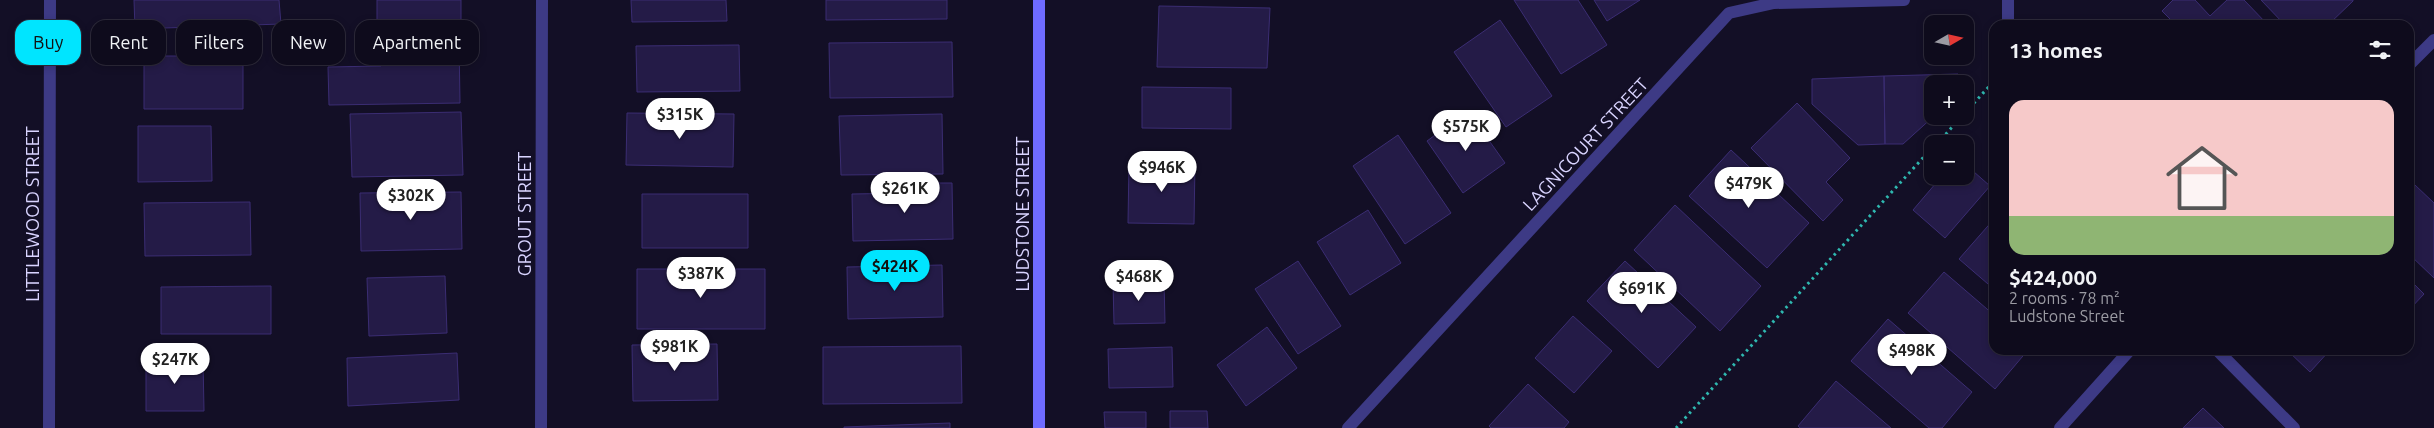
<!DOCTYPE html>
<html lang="en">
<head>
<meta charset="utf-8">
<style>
  :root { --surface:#0e0b1c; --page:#1c1929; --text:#f1f3f6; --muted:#9b9ba3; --line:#2e2b3b; --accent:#00e5ff }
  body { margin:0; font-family:Ubuntu,sans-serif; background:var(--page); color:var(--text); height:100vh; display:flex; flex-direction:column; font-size:19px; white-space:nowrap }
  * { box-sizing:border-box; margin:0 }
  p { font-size:16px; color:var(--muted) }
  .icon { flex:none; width:28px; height:28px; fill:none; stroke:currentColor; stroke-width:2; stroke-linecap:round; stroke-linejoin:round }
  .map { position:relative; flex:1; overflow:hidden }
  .drawer { position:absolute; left:1989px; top:20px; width:425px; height:335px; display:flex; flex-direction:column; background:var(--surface); border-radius:15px; box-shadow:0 2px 8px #0003,0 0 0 1px var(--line) }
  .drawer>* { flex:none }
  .guide { position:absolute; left:15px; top:20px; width:475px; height:45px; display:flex; gap:10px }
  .needle { width:32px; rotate:81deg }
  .buttons { position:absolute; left:1924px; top:15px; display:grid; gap:10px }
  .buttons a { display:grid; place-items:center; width:50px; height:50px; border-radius:10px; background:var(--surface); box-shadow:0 2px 8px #0003,0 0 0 1px var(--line); font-size:25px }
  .price { position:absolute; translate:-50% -42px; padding:0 11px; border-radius:18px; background:#fff; color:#222; font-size:16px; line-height:32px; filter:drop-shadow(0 1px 2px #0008) }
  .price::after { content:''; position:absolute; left:50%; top:30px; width:15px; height:11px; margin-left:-8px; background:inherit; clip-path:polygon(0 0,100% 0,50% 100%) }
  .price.on { background:var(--accent); color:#111 }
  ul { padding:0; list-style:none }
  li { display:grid; align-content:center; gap:10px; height:265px; padding:0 20px }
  li span { display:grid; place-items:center; height:155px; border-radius:15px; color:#555 }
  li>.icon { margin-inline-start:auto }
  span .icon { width:90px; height:90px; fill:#fffc; stroke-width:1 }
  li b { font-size:21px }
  h2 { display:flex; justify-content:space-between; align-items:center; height:60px; padding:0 20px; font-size:21px }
  .pill { padding:0 18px; border-radius:15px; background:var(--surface); box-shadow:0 2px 8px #0003,0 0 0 1px var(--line); font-size:18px; line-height:45px }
  .pill.on { background:var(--accent); color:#111 }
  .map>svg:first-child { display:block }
  .building { fill:#241b47; stroke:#3b2d73 }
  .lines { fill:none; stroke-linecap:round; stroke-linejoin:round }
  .path { stroke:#2fb8b0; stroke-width:3; stroke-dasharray:2.5 4; stroke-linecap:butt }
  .street { stroke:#3d3a85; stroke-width:12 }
  .secondary { stroke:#6f6bff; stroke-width:12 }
  .labels { text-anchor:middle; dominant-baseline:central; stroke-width:5; stroke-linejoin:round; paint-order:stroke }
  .street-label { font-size:18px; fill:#d9d4ff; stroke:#130f26 }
</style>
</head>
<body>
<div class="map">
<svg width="2434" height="428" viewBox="0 0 2434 428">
  <rect width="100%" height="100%" fill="#130f26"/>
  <path class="building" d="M134,0H279L281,24L135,29Z
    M377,0H461V23L377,24Z
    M631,0H726L727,21L632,22Z
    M826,0H947V19L826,20Z
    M1514,0H1578L1607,45L1561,74Z
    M1594,0H1640L1607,21Z
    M2173,0H2195L2210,16L2227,0H2244L2268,25H2176L2162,11Z
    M2261,0H2353V1L2328,25H2285Z
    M1159,6L1270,8L1267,68L1157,67Z
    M1500,20L1552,96L1506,127L1454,52Z
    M459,41L460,103L329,105L328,67L381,66V42Z
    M952,42L953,97L830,98L829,43Z
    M739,45L740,91L637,92L636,46Z
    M144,56H243V109H144Z
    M1958,74V84H1932L1934,116L1903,144H1885L1884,76Z
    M1884,76L1885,144L1858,145L1812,104V79Z
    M1142,87L1231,88V129L1142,128Z
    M1797,103L1850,158L1826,182L1843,200L1823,221L1751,148Z
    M1468,111L1505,163L1463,193L1427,141Z
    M461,112L463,175L352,177L350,114Z
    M627,113L734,114L733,167L626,165Z
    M942,114L943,174L841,175L839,116Z
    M138,126H211L212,181L138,182Z
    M1398,135L1451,213L1405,244L1353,166Z
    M1731,150L1809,223L1767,268L1689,196Z
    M1129,163H1195L1194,224L1128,223Z
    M1965,164L1990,186L1945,238L1913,210L1942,176H1965Z
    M912,183H952L953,239L853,241L852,194L912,193Z
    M2415,185L2434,203V278L2409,254V191Z
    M461,192L462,249L361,251L360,193Z
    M642,194H748V248H642Z
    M250,202L251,255L145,256L144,203Z
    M1675,205L1761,286L1720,331L1634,250Z
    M1368,210L1401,263L1350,295L1317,242Z
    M1994,219V278L1988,284L1959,259Z
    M1298,261L1341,326L1298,354L1255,289Z
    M1625,261L1696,327L1658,368L1587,301Z
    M942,265L943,317L848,319L847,267Z
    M637,269H765V329H637Z
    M1944,272L1994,315V350H2028L1995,389L1908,313Z
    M445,276L447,333L369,336L367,278Z
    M2409,279L2424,294L2409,310Z
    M1164,281L1165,323L1114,324L1113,282Z
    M271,286V334H161V287Z
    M1573,316L1612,351L1574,393L1535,358Z
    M1888,319L1972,392L1942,428H1929L1851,361Z
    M1267,327L1297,368L1246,406L1217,365Z
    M717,344L718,400L633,401L632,345Z
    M961,346L962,403L823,404V347Z
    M1172,347L1173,387L1109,388L1108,349Z
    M2287,350H2330L2310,372Z
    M457,353L459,400L348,406L347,358Z
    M146,359H203L204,411H146Z
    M1836,381L1891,428H1800L1798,426Z
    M1528,384L1569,422L1564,428H1491L1489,426Z
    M2203,408L2224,428H2183Z
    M1170,411H1207L1208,428H1170Z
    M1104,412H1146V428H1105Z
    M950,423V428H844V427Z"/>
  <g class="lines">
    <path class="path" d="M1965,113L1994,81
      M1937,144L1962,116
      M1676,428L1932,148"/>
    <path class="street" d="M2008,25V0
      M2409,65L2434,40
      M2217,350L2294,428
      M49,428L50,0
      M541,428L542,0
      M1348,428L1729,13L1774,3L1904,0
      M2060,428L2130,350"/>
    <path class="secondary" d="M1039,0V428"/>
  </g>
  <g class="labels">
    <g class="street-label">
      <text transform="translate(1585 144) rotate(-47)">LAGNICOURT STREET</text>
      <text transform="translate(32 214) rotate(-90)">LITTLEWOOD STREET</text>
      <text transform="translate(524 214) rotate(-90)">GROUT STREET</text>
      <text transform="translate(1022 214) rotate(-90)">LUDSTONE STREET</text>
    </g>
  </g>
</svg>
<div class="buttons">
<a><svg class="needle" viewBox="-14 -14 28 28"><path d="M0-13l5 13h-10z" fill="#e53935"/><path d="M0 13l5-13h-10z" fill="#9b9ba3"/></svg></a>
<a>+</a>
<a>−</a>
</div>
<b class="price" style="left:680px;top:140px">$315K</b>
<b class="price" style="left:1466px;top:152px">$575K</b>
<b class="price" style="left:1162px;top:193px">$946K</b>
<b class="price" style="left:1749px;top:209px">$479K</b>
<b class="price" style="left:905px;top:214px">$261K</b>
<b class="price" style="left:411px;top:221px">$302K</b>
<b class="price on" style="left:895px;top:292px">$424K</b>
<b class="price" style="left:701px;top:299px">$387K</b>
<b class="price" style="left:1139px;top:302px">$468K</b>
<b class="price" style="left:1642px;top:314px">$691K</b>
<b class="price" style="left:675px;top:372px">$981K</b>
<b class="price" style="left:1912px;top:376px">$498K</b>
<b class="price" style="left:175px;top:385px">$247K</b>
<div class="guide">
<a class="pill on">Buy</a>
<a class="pill">Rent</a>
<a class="pill">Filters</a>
<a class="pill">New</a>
<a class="pill">Apartment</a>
</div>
<section class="drawer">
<h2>13 homes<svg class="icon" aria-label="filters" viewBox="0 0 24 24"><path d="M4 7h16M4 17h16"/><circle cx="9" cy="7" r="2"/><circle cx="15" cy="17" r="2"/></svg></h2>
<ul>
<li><span style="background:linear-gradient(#f6c9c9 75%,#8fb573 0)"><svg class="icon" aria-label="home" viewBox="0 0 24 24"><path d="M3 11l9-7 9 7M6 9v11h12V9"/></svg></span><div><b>$424,000</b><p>2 rooms · 78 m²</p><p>Ludstone Street</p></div></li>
</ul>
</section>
</div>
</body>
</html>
